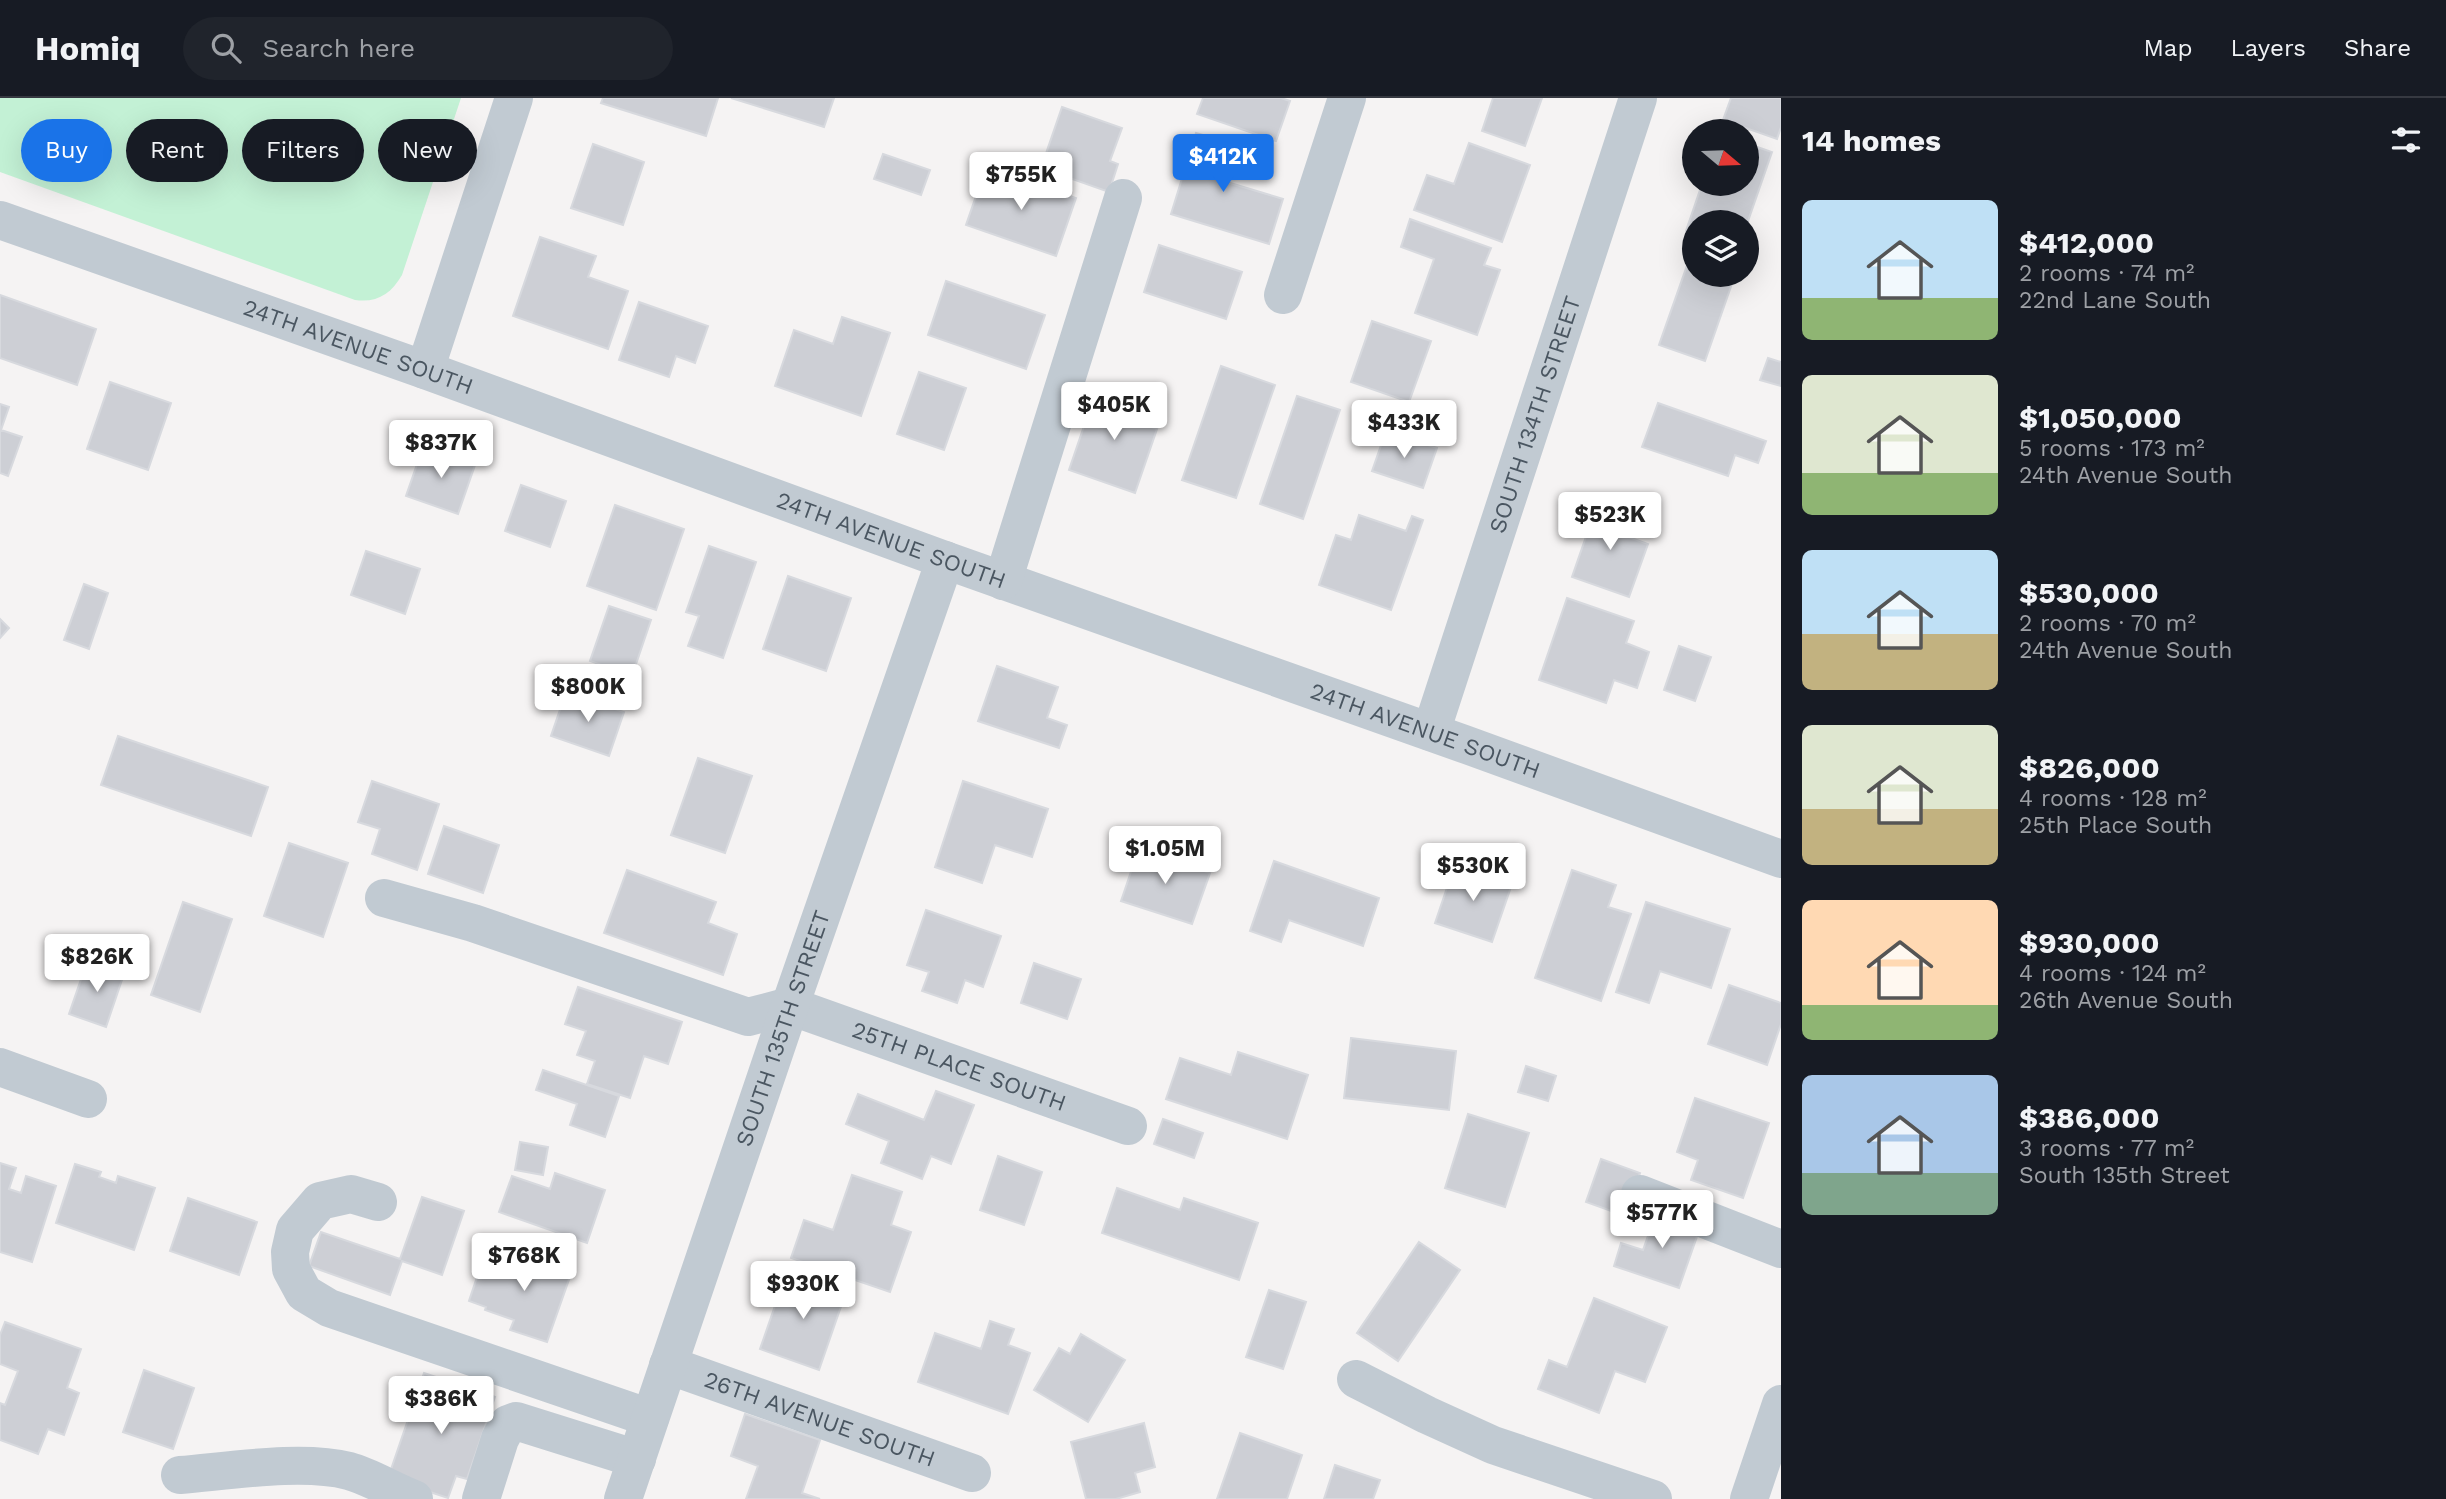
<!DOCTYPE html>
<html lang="en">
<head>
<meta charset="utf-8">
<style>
  :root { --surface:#171b24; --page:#20242c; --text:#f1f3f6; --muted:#9ea1a6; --line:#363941; --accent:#1a73e8 }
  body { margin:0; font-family:"Work Sans",sans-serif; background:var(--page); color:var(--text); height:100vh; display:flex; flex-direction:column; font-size:26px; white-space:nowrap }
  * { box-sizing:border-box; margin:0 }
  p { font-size:23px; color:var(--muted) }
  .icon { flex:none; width:38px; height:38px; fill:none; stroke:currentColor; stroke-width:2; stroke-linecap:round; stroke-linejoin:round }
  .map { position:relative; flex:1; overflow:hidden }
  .drawer { display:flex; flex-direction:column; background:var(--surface); width:665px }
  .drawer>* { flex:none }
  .top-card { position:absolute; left:21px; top:21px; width:665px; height:63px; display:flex; gap:14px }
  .needle { width:46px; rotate:109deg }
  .fabs { position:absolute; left:1682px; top:21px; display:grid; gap:14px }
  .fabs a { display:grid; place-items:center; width:77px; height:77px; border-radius:50%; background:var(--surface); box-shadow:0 7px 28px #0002; font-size:35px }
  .price { position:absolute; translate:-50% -60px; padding:0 16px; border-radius:7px; background:#fff; color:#222; font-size:23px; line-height:46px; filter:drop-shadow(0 2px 4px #0008) }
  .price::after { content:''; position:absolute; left:50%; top:42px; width:21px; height:16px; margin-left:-10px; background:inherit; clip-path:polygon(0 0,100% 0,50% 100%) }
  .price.on { background:var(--accent); color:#fff }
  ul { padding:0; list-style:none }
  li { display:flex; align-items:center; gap:21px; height:175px; padding:0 21px }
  li span { display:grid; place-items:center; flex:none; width:196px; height:140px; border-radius:10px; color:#555 }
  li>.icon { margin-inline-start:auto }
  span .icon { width:84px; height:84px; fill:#fffc; stroke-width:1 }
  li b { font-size:30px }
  h2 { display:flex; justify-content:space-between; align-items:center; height:84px; padding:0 21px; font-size:30px }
  .pill { padding:0 24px; border-radius:32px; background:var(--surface); box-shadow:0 7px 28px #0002; font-size:24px; line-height:63px }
  .pill.on { background:var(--accent); color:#fff }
  header { display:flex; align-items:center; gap:42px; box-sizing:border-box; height:98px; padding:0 35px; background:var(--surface); border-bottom:2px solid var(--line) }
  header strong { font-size:33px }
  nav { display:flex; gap:38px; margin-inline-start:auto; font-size:24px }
  .search { width:490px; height:63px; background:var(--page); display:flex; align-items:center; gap:18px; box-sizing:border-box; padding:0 24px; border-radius:38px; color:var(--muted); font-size:26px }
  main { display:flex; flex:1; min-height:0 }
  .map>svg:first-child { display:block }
  .green { fill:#c3f1d5 }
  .building { fill:#cdcfd5; stroke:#d7d9de; stroke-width:2 }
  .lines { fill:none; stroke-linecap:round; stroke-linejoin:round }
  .minor { stroke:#c1cad2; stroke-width:38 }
  .labels { text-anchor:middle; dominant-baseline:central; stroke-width:7; stroke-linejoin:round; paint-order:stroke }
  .street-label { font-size:23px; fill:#4a5661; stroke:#fff }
</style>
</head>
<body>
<header>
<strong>Homiq</strong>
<div class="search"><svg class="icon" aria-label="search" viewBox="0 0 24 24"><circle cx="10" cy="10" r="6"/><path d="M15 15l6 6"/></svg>Search here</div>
<nav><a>Map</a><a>Layers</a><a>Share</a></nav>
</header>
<main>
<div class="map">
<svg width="1781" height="1401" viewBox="0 0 1781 1401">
  <rect width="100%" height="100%" fill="#f5f3f3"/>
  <path class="green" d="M0,0H461L402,177C391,196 377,205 355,202L0,74Z"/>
  <path class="building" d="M603,0H718L706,38L601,5Z
    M731,0H834L824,29Z
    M1203,0H1281L1290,3L1276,43L1197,16Z
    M1493,0H1542L1525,48L1482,33Z
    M1731,0H1781V29L1777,41L1723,22Z
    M1062,9L1122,30L1110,63L1118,66L1109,94L1041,70Z
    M1196,35L1237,47L1227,84L1283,101L1269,146L1171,116Z
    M1469,45L1530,67L1502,144L1414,112L1427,77L1454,86Z
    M1746,45L1772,54L1746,129V124H1694V136L1686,133L1702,86H1746Z
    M593,46L644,64L623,127L571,110Z
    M883,56L930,72L921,97L874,81Z
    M986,69L1076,100L1056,158L966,127Z
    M1410,121L1491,150L1484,167L1500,172L1477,237L1415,215L1434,161L1401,149Z
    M540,139L596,158L588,179L628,193L608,251L513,218Z
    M1159,147L1242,174L1226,221L1144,194Z
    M1690,159L1694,161V177H1735L1705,263L1659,247Z
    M946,183L1045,217L1026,271L928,237Z
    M0,197L96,231L77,287L0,260Z
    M639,204L708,228L695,265L676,258L669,279L619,262Z
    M842,219L890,235L861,318L775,288L794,232L833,246Z
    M1372,223L1431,243L1409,304L1351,284Z
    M1768,260L1781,264V288L1760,282Z
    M1221,268L1275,287L1236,400L1182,382Z
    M919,274L966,290L944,352L897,336Z
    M110,284L171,305L148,372L87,351Z
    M1097,290L1142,305L1135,323L1157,331L1135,395L1069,372Z
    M1297,298L1340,312L1303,421L1260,406Z
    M1658,305L1766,343L1758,365L1735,357L1728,378L1642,349Z
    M0,306L9,309L1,332L22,339L8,378L0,375Z
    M1386,333L1437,350L1423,390L1372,373Z
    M423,349L475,367L458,416L406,398Z
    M521,387L566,403L550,449L505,433Z
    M1598,404L1633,416L1626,438L1648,446L1629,499L1572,479Z
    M615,407L684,431L656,512L587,488Z
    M1359,417L1406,433L1412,418L1423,422L1391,512L1319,487L1336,437L1351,442Z
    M709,448L756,464L723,560L688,548L699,518L686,514Z
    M366,453L420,471L405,516L351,497Z
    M788,478L851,500L826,573L763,551Z
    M84,486L108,495L89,551L64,542Z
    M1567,500L1634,523L1626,545L1649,554L1637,590L1614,582L1606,605L1539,582Z
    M609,508L651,522L632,578L590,563Z
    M0,521L9,530L0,540Z
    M1679,548L1711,559L1695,603L1664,592Z
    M997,568L1058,589L1047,620L1067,627L1059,650L978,623Z
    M566,594L624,614L609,658L551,638Z
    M118,638L268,689L251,738L101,687Z
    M698,660L752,678L725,755L671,737Z
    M372,683L439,706L417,772L372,756L380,731L358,724Z
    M963,683L1048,711L1032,759L995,747L982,785L935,769Z
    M444,728L499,747L483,795L428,776Z
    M289,745L348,765L323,839L264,818Z
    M1139,750L1210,775L1192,826L1121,803Z
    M1274,763L1379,800L1363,848L1289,822L1281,844L1250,833Z
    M1455,766L1512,786L1492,844L1435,825Z
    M627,772L716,804L708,825L737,836L723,877L604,835Z
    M1572,772L1616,787L1608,809L1631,816L1601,903L1535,880Z
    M183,804L232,821L200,914L151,897Z
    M1646,804L1730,831L1711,890L1660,873L1649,905L1616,894Z
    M926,812L1001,838L983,889L965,882L957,905L922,893L929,874L907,867Z
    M87,864L124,876L106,929L69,916Z
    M1034,865L1081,881L1067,921L1021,905Z
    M1729,887L1781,905V926L1767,967L1708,946Z
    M578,889L682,924L668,966L644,958L630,1000L587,986L595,963L577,957L586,933L565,926Z
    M1351,940L1456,953L1449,1012L1344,1000Z
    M1238,954L1308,977L1287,1041L1166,1001L1180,960L1231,977Z
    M1526,968L1556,978L1548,1003L1518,994Z
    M543,972L619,998L605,1039L570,1027L577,1006L536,992Z
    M936,993L974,1007L951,1066L931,1058L922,1081L881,1065L889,1043L846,1026L858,996L924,1022Z
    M1695,1000L1769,1025L1743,1100L1691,1082L1698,1062L1677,1054Z
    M1468,1016L1529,1035L1505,1109L1445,1090Z
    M1163,1021L1203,1035L1194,1060L1154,1046Z
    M520,1044L548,1049L543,1077L515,1072Z
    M998,1058L1042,1074L1024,1127L980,1112Z
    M1601,1061L1640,1075L1625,1118L1586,1104Z
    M0,1065L16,1070L9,1091L21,1095L26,1078L56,1088L32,1164L0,1154Z
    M75,1066L101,1074L99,1079L116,1085L118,1078L155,1090L134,1152L56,1125Z
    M555,1075L605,1092L587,1145L499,1114L512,1078L550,1091Z
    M852,1077L902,1094L891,1127L911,1134L890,1194L791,1160L804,1122L833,1132Z
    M1117,1090L1180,1112L1184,1100L1258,1125L1239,1182L1102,1135Z
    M422,1099L464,1113L442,1177L402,1163L390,1197L309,1168L321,1134L400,1161Z
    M188,1100L257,1124L239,1177L170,1153Z
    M1657,1112L1701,1127L1679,1190L1614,1168L1621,1145L1643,1152Z
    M1419,1144L1460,1172L1398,1263L1357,1235Z
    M509,1151L572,1173L547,1244L510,1232L514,1222L485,1212L486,1209L469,1203L480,1170L499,1176Z
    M787,1173L846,1194L819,1272L760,1251Z
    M1269,1192L1306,1204L1283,1271L1246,1259Z
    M1594,1200L1667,1229L1645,1284L1615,1273L1599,1315L1538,1291L1549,1262L1567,1269Z
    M990,1223L1014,1231L1008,1247L1030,1255L1008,1316L918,1284L935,1235L981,1251Z
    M5,1224L81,1251L67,1290L79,1295L64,1337L48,1331L38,1356L0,1342V1305L5,1307L18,1273L0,1266V1237Z
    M1081,1236L1125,1262L1088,1324L1034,1292L1059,1250L1070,1256Z
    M144,1272L194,1290L173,1351L123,1334Z
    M424,1275L495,1299L467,1381L456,1378L448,1400L388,1380Z
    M745,1316L820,1342L802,1395L820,1401H746L758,1368L731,1358Z
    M1144,1325L1155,1369L1135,1375L1140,1394L1116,1401H1086L1071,1344Z
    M1240,1335L1302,1357L1287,1401H1217Z
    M1335,1367L1380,1382L1373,1401H1324Z"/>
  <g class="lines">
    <g class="minor">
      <path id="s1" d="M0,122L425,272L945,462L1464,646L1781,761"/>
      <path d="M1283,197L1347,0"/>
      <path d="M425,272L514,0"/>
      <path d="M1003,483L1123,100"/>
      <path id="s2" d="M1431,634L1638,0"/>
      <path id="s3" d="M384,800L473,825L748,919L790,908L1128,1028"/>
      <path d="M0,969L88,1001"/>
      <path d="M1640,1096L1781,1151"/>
      <path d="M378,1104L351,1096L320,1103L295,1132L290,1154L291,1171L304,1195L329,1210L650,1320"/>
      <path id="s4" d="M668,1267L972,1375"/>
      <path d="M1356,1281L1427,1317L1493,1347L1653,1401"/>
      <path d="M180,1377C229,1373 302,1361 349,1373C371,1379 392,1393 414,1401"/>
      <path d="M481,1401L500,1341L508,1326L516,1323L637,1361"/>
      <path id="s5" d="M623,1401L790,908L945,462"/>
      <path d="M1749,1401L1781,1306"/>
    </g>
  </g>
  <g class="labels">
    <g class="street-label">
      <text stroke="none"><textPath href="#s1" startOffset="380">24TH AVENUE SOUTH</textPath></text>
      <text stroke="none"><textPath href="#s2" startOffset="334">SOUTH 134TH STREET</textPath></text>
      <text stroke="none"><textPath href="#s1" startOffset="947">24TH AVENUE SOUTH</textPath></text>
      <text stroke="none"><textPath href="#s1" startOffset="1514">24TH AVENUE SOUTH</textPath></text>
      <text stroke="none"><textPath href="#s5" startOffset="497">SOUTH 135TH STREET</textPath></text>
      <text stroke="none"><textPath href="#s3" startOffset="606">25TH PLACE SOUTH</textPath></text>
      <text stroke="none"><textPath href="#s4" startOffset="161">26TH AVENUE SOUTH</textPath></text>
    </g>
  </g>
</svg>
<div class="fabs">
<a><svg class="needle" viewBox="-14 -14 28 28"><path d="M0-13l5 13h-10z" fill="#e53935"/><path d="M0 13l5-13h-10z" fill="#9ea1a6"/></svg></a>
<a><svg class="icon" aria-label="layers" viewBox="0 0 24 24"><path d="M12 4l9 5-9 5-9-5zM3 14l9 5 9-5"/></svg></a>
</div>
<b class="price on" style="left:1223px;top:96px">$412K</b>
<b class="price" style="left:1021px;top:114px">$755K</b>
<b class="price" style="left:1114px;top:344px">$405K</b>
<b class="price" style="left:1404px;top:362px">$433K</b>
<b class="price" style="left:441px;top:382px">$837K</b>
<b class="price" style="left:1610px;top:454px">$523K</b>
<b class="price" style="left:588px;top:626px">$800K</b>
<b class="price" style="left:1165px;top:788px">$1.05M</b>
<b class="price" style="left:1473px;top:805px">$530K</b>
<b class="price" style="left:97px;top:896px">$826K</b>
<b class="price" style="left:1662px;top:1152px">$577K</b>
<b class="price" style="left:524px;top:1195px">$768K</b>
<b class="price" style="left:803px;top:1223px">$930K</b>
<b class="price" style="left:441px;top:1338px">$386K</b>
<div class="top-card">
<a class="pill on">Buy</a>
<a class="pill">Rent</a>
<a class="pill">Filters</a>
<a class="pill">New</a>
</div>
</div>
<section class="drawer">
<h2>14 homes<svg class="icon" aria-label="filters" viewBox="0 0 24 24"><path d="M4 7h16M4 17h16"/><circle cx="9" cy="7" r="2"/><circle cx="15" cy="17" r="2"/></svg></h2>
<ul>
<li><span style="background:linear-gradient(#bfe0f5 70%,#8fb573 0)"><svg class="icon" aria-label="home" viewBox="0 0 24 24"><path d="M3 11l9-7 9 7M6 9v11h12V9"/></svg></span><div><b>$412,000</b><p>2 rooms · 74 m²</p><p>22nd Lane South</p></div></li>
<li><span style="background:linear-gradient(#dfe7d0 70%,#8fb573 0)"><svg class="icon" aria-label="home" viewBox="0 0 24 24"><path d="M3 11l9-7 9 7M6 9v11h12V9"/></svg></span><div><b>$1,050,000</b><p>5 rooms · 173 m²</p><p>24th Avenue South</p></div></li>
<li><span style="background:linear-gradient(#bfe0f5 60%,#c2b280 0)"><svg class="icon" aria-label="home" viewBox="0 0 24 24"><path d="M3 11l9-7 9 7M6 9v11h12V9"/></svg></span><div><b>$530,000</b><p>2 rooms · 70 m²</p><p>24th Avenue South</p></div></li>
<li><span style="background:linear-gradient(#dfe7d0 60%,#c2b280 0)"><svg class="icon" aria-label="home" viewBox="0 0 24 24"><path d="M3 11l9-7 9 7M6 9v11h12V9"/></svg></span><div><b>$826,000</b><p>4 rooms · 128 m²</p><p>25th Place South</p></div></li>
<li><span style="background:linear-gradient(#ffd9b3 75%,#8fb573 0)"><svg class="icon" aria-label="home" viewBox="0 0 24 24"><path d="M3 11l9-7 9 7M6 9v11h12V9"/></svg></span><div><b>$930,000</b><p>4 rooms · 124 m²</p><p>26th Avenue South</p></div></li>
<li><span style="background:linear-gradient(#a9c7e8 70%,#7fa58c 0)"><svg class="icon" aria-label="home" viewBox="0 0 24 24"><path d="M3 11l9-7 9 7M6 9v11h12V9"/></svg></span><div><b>$386,000</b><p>3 rooms · 77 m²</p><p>South 135th Street</p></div></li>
</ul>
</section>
</main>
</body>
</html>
